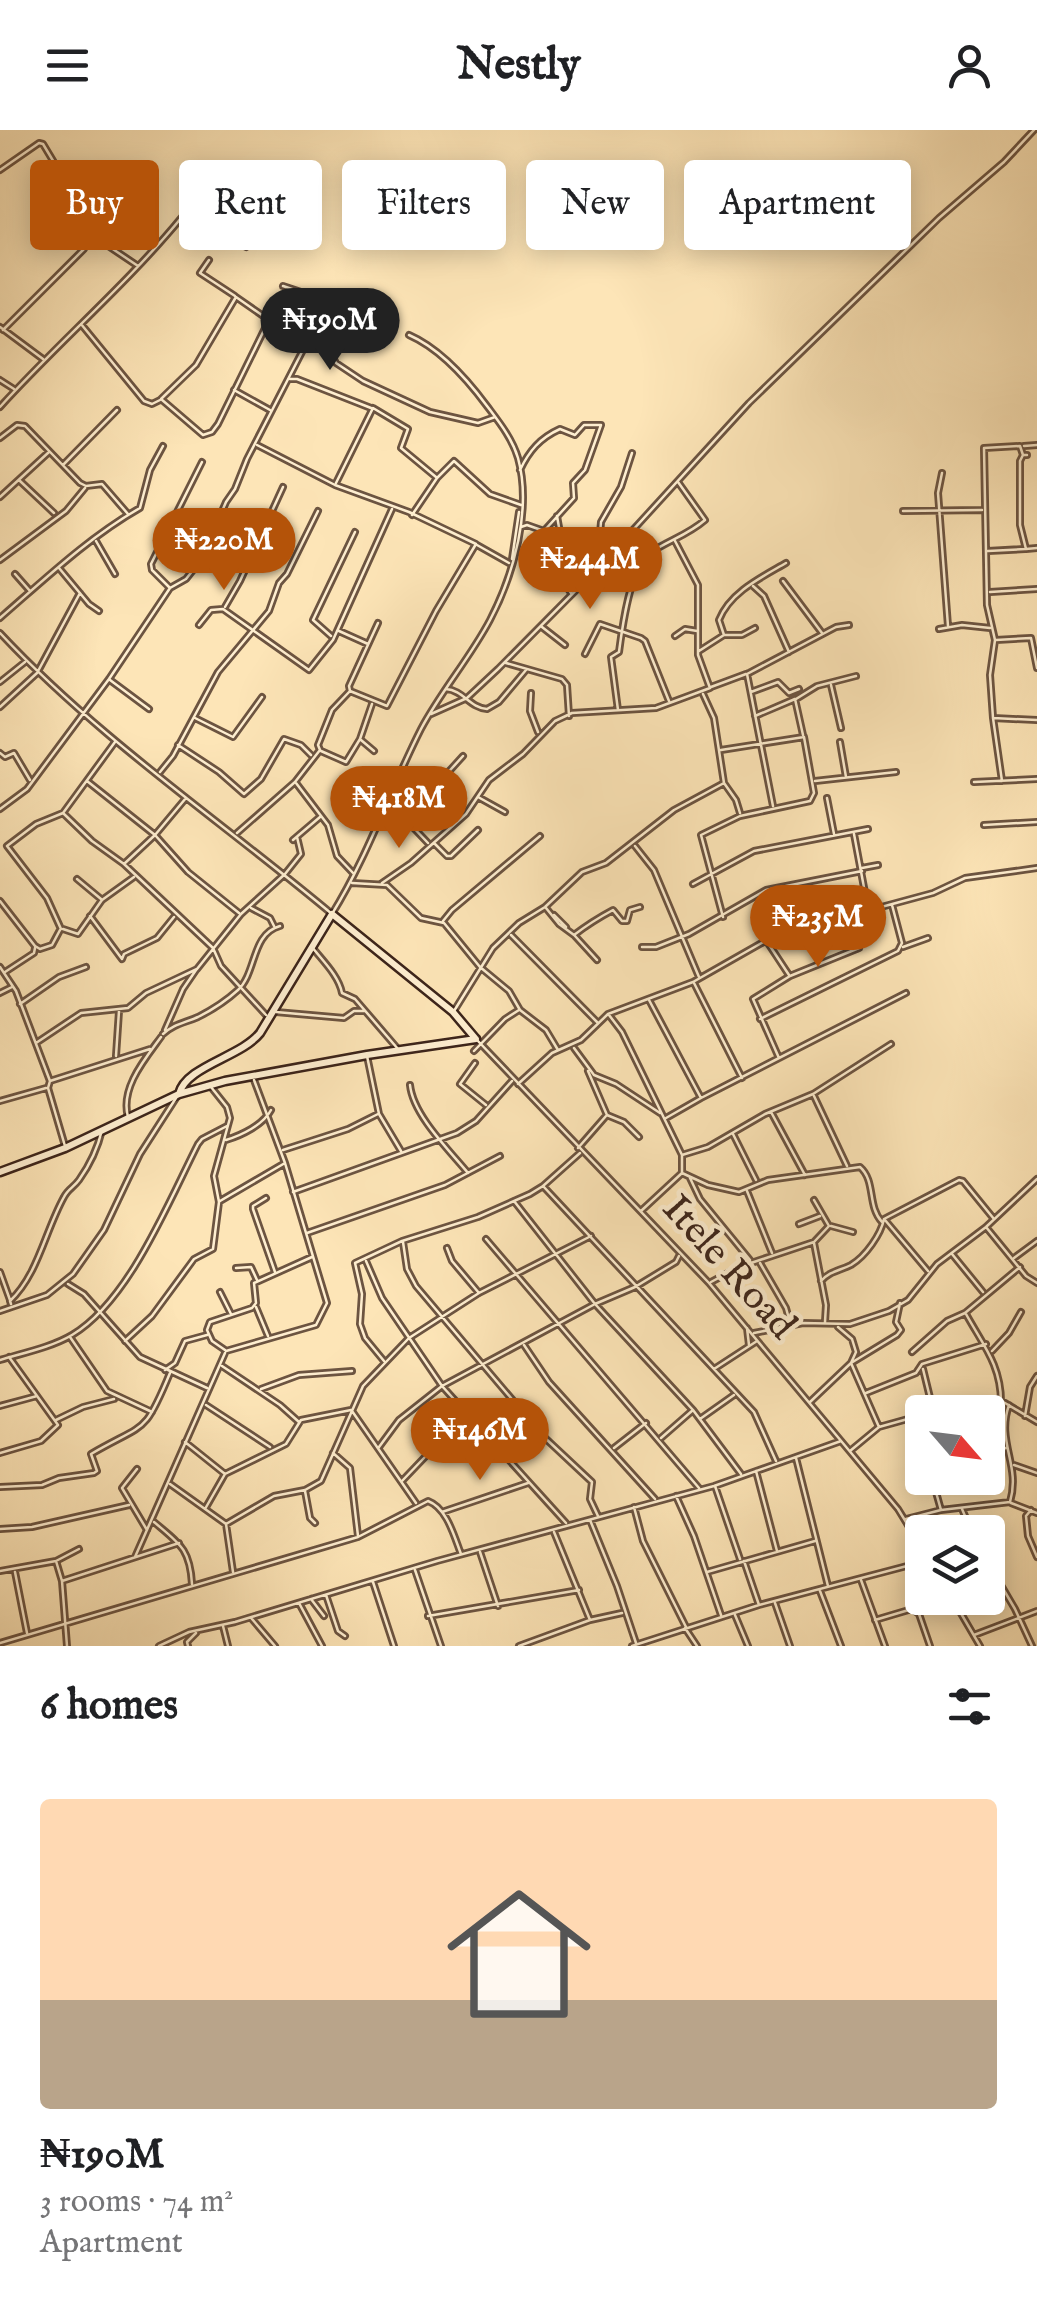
<!DOCTYPE html>
<html lang="en">
<head>
<meta charset="utf-8">
<style>
  :root { --surface:#fff; --page:#f6f6f6; --text:#202124; --muted:#757577; --line:#e0e0e0; --accent:#b45309 }
  body { margin:0; font-family:"IM FELL English",serif; background:var(--page); color:var(--text); height:100vh; display:flex; flex-direction:column; font-size:38px; white-space:nowrap }
  * { box-sizing:border-box; margin:0 }
  p { font-size:32px; color:var(--muted) }
  .icon { flex:none; width:55px; height:55px; fill:none; stroke:currentColor; stroke-width:2; stroke-linecap:round; stroke-linejoin:round }
  .map { position:relative; height:1516px; overflow:hidden }
  .sheet { display:flex; flex-direction:column; background:var(--surface); flex:1 }
  .sheet>* { flex:none }
  .hud { position:absolute; left:30px; top:30px; width:978px; height:90px; display:flex; gap:20px }
  .needle { width:65px; rotate:118deg }
  .buttons { position:absolute; left:905px; top:1265px; display:grid; gap:20px }
  .buttons a { display:grid; place-items:center; width:100px; height:100px; border-radius:10px; background:var(--surface); box-shadow:0 5px 25px #0003; font-size:50px }
  .price { position:absolute; translate:-50% -85px; padding:0 22px; border-radius:35px; background:var(--accent); color:#fff; font-size:32px; line-height:65px; filter:drop-shadow(0 2px 5px #0008) }
  .price::after { content:''; position:absolute; left:50%; top:60px; width:30px; height:22px; margin-left:-15px; background:inherit; clip-path:polygon(0 0,100% 0,50% 100%) }
  .price.selected { background:#222; color:#fff }
  ul { padding:0; list-style:none }
  li { display:grid; align-content:center; gap:20px; height:530px; padding:0 40px }
  li+li { border-top:2px solid var(--line) }
  li span { display:grid; place-items:center; height:310px; border-radius:10px; color:#555 }
  li>.icon { margin-inline-start:auto }
  span .icon { width:180px; height:180px; fill:#fffc; stroke-width:1 }
  li b { font-size:42px }
  h2 { display:flex; justify-content:space-between; align-items:center; height:120px; padding:0 40px; font-size:42px }
  .tag { padding:0 35px; border-radius:10px; background:var(--surface); box-shadow:0 5px 25px #0003; font-size:35px; line-height:90px }
  .tag.selected { background:var(--accent); color:#fff }
  header { display:flex; justify-content:space-between; align-items:center; height:130px; padding:0 40px; background:var(--surface); font-size:45px; font-weight:700 }
  .map>svg:first-child { display:block }
  .lines { fill:none; stroke-linecap:round; stroke-linejoin:round }
  .street-casing { stroke:#6c5441; stroke-width:8 }
  .secondary-casing { stroke:#3c241a; stroke-width:11 }
  .street { stroke:#feeed0; stroke-width:2.5 }
  .secondary { stroke:#feeed0; stroke-width:6 }
  .labels { text-anchor:middle; dominant-baseline:central; stroke-width:9; stroke-linejoin:round; paint-order:stroke }
  .street-label { font-size:40px; fill:#3c241a; stroke:#feeed0 }
</style>
</head>
<body>
<header><svg class="icon" aria-label="menu" viewBox="0 0 24 24"><path d="M4 6h16M4 12h16M4 18h16"/></svg>Nestly<svg class="icon" aria-label="person" viewBox="0 0 24 24"><circle cx="12" cy="8" r="4"/><path d="M4 21q1-7 8-7t8 7"/></svg></header>
<div class="map">
<svg width="1037" height="1516" viewBox="0 0 1037 1516">
  <rect width="100%" height="100%" fill="#fde5b7"/>
  <filter id="stains"><feTurbulence type="fractalNoise" baseFrequency=".002" numOctaves="4"/><feColorMatrix values="0 0 0 0 .2 0 0 0 0 .09 0 0 0 0 .02 0 0 0 .5 -.17"/></filter>
  <radialGradient id="worn" r=".72"><stop offset=".6" stop-color="#630" stop-opacity="0"/><stop offset="1" stop-color="#630" stop-opacity=".3"/></radialGradient>
  <g class="lines">
    <defs>
      <path id="street" d="M0,40L39,13L43,14L58,39L64,72L71,82L86,101L138,136
        M209,130L200,143L235,166
        M283,156L310,165L349,196L390,203
        M236,167L269,190L218,294L212,302L203,305L161,269L196,235Z
        M81,194L144,271L152,274L160,270
        M349,196L327,216L336,233L363,251L430,282L478,293L495,287
        M0,197L43,229
        M3,200L84,119L85,114L76,107
        M290,249H297L371,278
        M0,250L14,259
        M234,260L270,280
        M0,277C59,212 126,155 182,87L246,117
        M0,308L17,295L25,296L80,353L86,356L102,354L128,384
        M257,315L335,355L409,382L476,414L436,481L387,576L350,561
        M1024,316L1037,315
        M1023,325L1020,316L984,318L987,475L995,510L990,545L993,588L1037,590
        M1027,325H1023L1020,331V395L1026,419L1037,418
        M63,335L117,280
        M520,340C529,321 540,308 560,299L575,305L584,295H601L585,340L573,353L574,368L544,401L527,395L521,397
        M942,343L938,363L948,496
        M20,351L54,383
        M336,353L373,278L408,299L401,318L436,347
        M0,367L49,322
        M903,381L982,380
        M412,385L437,348L454,331L490,364L521,375
        M557,386L564,426L562,450L571,463
        M628,407L647,416L649,421
        M96,411L115,444
        M477,415L509,433
        M988,421L1025,419
        M605,427L600,404L601,392L621,357L632,323
        M512,429L519,382
        M0,430L66,381L85,358
        M59,438L89,474L99,481
        M15,444L30,461
        M783,451L822,503
        M753,456L764,466L789,522
        M169,457L152,440L151,434L202,332
        M990,462L1037,459
        M225,477L240,451L283,357
        M0,488C45,449 89,407 140,378L150,340L163,316
        M199,495L211,480L223,479L309,540L333,510L392,379
        M542,497L565,515
        M939,499L962,495L990,498
        M339,501L368,514
        M0,503C99,609 221,691 332,784C368,726 390,660 421,599C441,561 470,528 490,490C514,444 532,379 518,328C512,308 499,292 487,276C467,249 441,219 409,205
        M724,505L719,490C730,462 762,447 786,433
        M331,506L313,490L355,402
        M675,506L685,499L697,501
        M996,510L1031,508L1037,538
        M699,521L724,505H742L755,498
        M585,524L600,494L641,508L645,511L669,571
        M506,533L562,549L567,555L569,586
        M110,550L149,579
        M0,552L25,532
        M831,555L841,598
        M711,557L746,544
        M446,559C463,560 470,578 487,579L499,572L526,540
        M751,562L778,552L789,563L799,559
        M531,563L530,581L538,602
        M703,564L714,588L724,653L736,670L740,683
        M796,569L817,556L856,546
        M0,577L37,543L80,463
        M618,580L611,527L619,522C622,499 630,436 650,423C667,411 688,405 705,390L678,352
        M431,584L467,568L498,539L600,436L749,273L939,88L1004,32L1034,0
        M755,586L795,569L803,605
        M195,588L233,607L262,567
        M993,588L1002,651
        M361,610L374,621
        M840,612L846,647
        M178,615L219,642L244,664L261,649L284,609L301,615L311,625
        M721,620L804,607L814,663L810,671L740,686L701,705L723,787
        M321,621L346,632L360,609L372,574
        M0,623L5,627L14,623L30,650
        M160,642L173,626L218,542L269,481L279,453L287,444L318,381
        M87,651L155,705L188,742L239,783
        M815,651L896,642
        M974,652L1037,649
        M296,653L328,695L337,726L354,744
        M478,667L505,682
        M827,668L834,704
        M773,676L747,544L836,497L849,495
        M0,679L27,659L109,549L170,458L186,449L201,430L226,372L235,359L247,329L303,220L300,211L269,190
        M384,680L387,679L409,693L428,713
        M63,683L92,711L124,734L213,818L221,836L266,885
        M409,693L422,671L463,626
        M984,695L1037,692
        M237,703L295,652L320,620L318,615L332,580L350,561L349,556L378,493
        M854,704L868,779
        M293,710L320,687
        M434,713L447,726H451L478,700
        M635,716L654,740L699,847
        M124,734L155,705L186,668
        M862,738L878,735
        M77,749L101,769
        M352,753L387,755L421,788L444,793L480,837L509,861L520,880L546,900L558,920
        M382,753L411,733L466,684L489,650L523,624L555,591L572,583L656,578L710,558L698,525V455L675,411
        M693,754L754,721L868,699
        M790,757L798,798
        M0,771L35,816
        M251,778L270,788L274,796
        M546,778L559,794L574,805C587,795 598,788 613,780L622,791H627L630,780L640,777
        M554,785L566,797
        M90,786L122,829L124,824L157,808L174,787
        M443,791L452,780L540,706
        M61,799L47,768L7,716L36,694L63,683L115,612
        M63,799L78,804L102,770L134,747
        M511,805L597,892
        M575,806L597,830
        M766,810L789,845
        M35,816L40,819L52,815L60,800
        M312,817C322,830 339,846 342,863L355,869L398,919
        M642,817H656L689,804L766,760L862,741
        M903,817L928,808
        M0,837L16,861L50,951L48,958L65,1016
        M5,842L34,823L35,818
        M694,853L742,948
        M0,863L12,857
        M649,870L701,968L666,988
        M20,874L59,847L86,837
        M454,881L493,818L519,793L545,777L582,742L606,733L674,680L724,653
        M276,882L344,888L354,881H364
        M609,885L622,902L682,1025V1043L641,1081
        M760,889L898,821L902,813L892,775
        M165,900L183,859L196,840
        M163,904C174,894 184,893 198,887C212,880 226,871 238,860C257,842 251,804 280,796
        M477,910L709,1153L898,1379L922,1418
        M36,913L81,883L128,878L146,863L197,839L241,784L285,744L301,724L297,707
        M574,918L594,945L616,954L660,983
        M474,921L505,889L519,880
        M116,926L119,881
        M367,926L379,984L401,1021
        M779,928L753,869L790,846L859,818
        M475,933L460,954L486,975
        M588,941L607,985L624,992L639,1007
        M50,951L150,919
        M518,954L552,923L581,910L608,884L693,852L774,806L933,763L965,748L1037,738
        M410,955C413,985 449,1020 468,1043
        M814,966L847,1036
        M701,968L906,863
        M0,971L46,958
        M771,982L805,1045
        M128,987C120,958 145,929 161,907
        M733,1004L756,1050
        M226,1010C242,1005 263,995 271,980
        M578,1018L606,986
        M283,1020L348,999L378,984
        M682,1025L708,1017L765,984L813,964L891,914
        M682,1043L708,1055L739,1062L768,1050L860,1037C876,1051 867,1076 882,1092
        M690,1048L700,1069L750,1130
        M543,1056L754,1282L776,1331
        M747,1061L772,1123
        M293,1062L457,1003L476,991L512,951
        M266,1068L253,1076V1079L275,1142
        M220,1071L285,1033
        M514,1071L595,1174L693,1280L741,1344
        M885,1090L928,1141
        M799,1094L820,1086
        M831,1096L853,1102
        M986,1097L1026,1146L1037,1153
        M307,1103L445,1055L500,1026
        M486,1109L699,1358
        M403,1112L407,1139L416,1156L544,1307L592,1352L590,1369L598,1386
        M814,1113L826,1175L825,1192
        M447,1118L452,1131L479,1163
        M952,1124L983,1162
        M1014,1128L1037,1111
        M366,1131L382,1168L442,1256L566,1393
        M760,1133L786,1178L791,1196
        M236,1138L251,1137L257,1150
        M0,1142L10,1170
        M821,1151C830,1141 839,1141 851,1135C866,1126 881,1104 884,1089L959,1050L963,1051L994,1089
        M711,1152L739,1137L814,1112L829,1096L814,1070
        M68,1154L84,1164L140,1227L207,1258
        M220,1162L231,1184
        M11,1174L10,1171C38,1145 45,1101 64,1067C68,1059 74,1057 79,1050C89,1036 98,1017 102,1000
        M256,1177L268,1206
        M0,1181L47,1165L73,1144L104,1100L140,1024L176,968
        M966,1184C983,1215 1001,1235 1001,1272
        M838,1197L852,1209L856,1222L851,1233L879,1297
        M747,1198L749,1215
        M754,1203L803,1193L850,1194L889,1181L908,1170L937,1134L986,1097L1037,1049
        M70,1207L107,1261L152,1282
        M125,1211L152,1186L194,1129L213,1119L219,1072L214,1046L230,988L227,977L211,957
        M524,1215L549,1252L655,1369
        M225,1220L212,1211L207,1200L210,1192L252,1178L256,1173L254,1153L312,1127
        M226,1221L316,1195L327,1173L285,1033L254,950
        M992,1221L1009,1203L1021,1182
        M912,1222L947,1191L965,1183L1020,1137
        M0,1230C23,1223 52,1217 72,1205C129,1171 168,1073 198,1014L202,1009L227,996
        M384,1231L365,1208L360,1194L362,1164L355,1133L402,1111L478,1087L530,1064L543,1056L580,1023
        M222,1236L280,1275L299,1292
        M714,1239L757,1211
        M923,1239L933,1280
        M165,1240L175,1233L185,1211L207,1205
        M261,1259L299,1245L352,1241
        M866,1263L916,1243L922,1234L986,1214
        M810,1272L851,1233L897,1205L901,1200L896,1192L900,1173
        M206,1275L270,1317
        M0,1276L37,1266
        M352,1281L416,1373
        M932,1282L993,1270L1005,1273L1037,1292
        M1025,1286L1030,1257L1037,1246
        M700,1289L734,1265
        M56,1290L83,1277L114,1269
        M661,1308L693,1280
        M185,1312L225,1344
        M379,1317L399,1290L442,1256L595,1174L635,1157L676,1132L679,1126
        M614,1318L646,1293
        M850,1321L879,1297L922,1285
        M988,1322L1006,1318
        M0,1323L41,1311L58,1295L9,1227
        M333,1323L350,1338L358,1406
        M796,1328L828,1456
        M1014,1335L1037,1343
        M137,1339L122,1358L147,1400
        M756,1341L777,1421
        M932,1348L941,1380
        M402,1351L445,1306
        M170,1354L226,1394L233,1442
        M715,1356L740,1429
        M0,1357L42,1355L59,1348L94,1343L97,1341L91,1324C146,1292 144,1306 170,1243
        M305,1361L310,1388L315,1393
        M676,1366L694,1406L721,1485
        M1011,1373L1037,1383
        M634,1377L643,1411L686,1497
        M205,1379L225,1344L286,1314L301,1290L351,1280
        M962,1379L972,1402
        M1031,1380L1026,1386L1028,1406L1037,1427
        M442,1382L528,1353
        M906,1389L941,1380L1010,1372C1021,1335 996,1312 1009,1275
        M590,1390L617,1456L636,1513
        M154,1392C180,1414 190,1419 192,1454
        M226,1394L274,1366L305,1360L321,1351L363,1256L409,1208L479,1163L591,1106
        M0,1399L32,1397L129,1375
        M554,1402L590,1490
        M480,1422L498,1476
        M135,1427L225,1223
        M56,1431L62,1451L67,1516
        M744,1431L759,1475
        M988,1433L1015,1479L1032,1516
        M415,1440L441,1516
        M0,1441L56,1431L79,1419
        M15,1442L27,1503
        M707,1442L815,1411
        M861,1450L885,1516
        M62,1451L179,1413
        M373,1452L394,1516
        M820,1461L841,1516
        M326,1465L338,1501L345,1506
        M952,1468L980,1516
        M311,1469L324,1486
        M299,1473L322,1516
        M775,1473L790,1516
        M735,1485L748,1516
        M428,1486L579,1460
        M252,1489L275,1516
        M875,1490L912,1479L919,1484L930,1516
        M223,1496L228,1516
        M685,1498L697,1516
        M974,1505L1037,1481
        M0,1513L358,1407L428,1371C447,1378 454,1406 461,1424
        M159,1516L189,1502L235,1492L437,1431L714,1356L841,1311
        M188,1516L187,1512L196,1503
        M519,1516L590,1490L622,1483
        M632,1516L759,1475L922,1432"/>
      <path id="secondary" d="M179,964C186,936 241,927 260,903L332,784L453,882L475,908
        M0,1042L65,1018L179,964L225,951L367,925L476,909"/>
    </defs>
    <use href="#street" class="street-casing"/>
    <use href="#secondary" class="secondary-casing"/>
    <use href="#street" class="street"/>
    <use href="#secondary" class="secondary"/>
  </g>
  <g class="labels">
    <g class="street-label">
      <text transform="translate(728 1138) rotate(48)">Itele Road</text>
    </g>
  </g>
  <rect width="100%" height="100%" filter="url(#stains)"/>
  <rect width="100%" height="100%" fill="url(#worn)"/>
</svg>
<div class="buttons">
<a><svg class="needle" viewBox="-14 -14 28 28"><path d="M0-13l5 13h-10z" fill="#e53935"/><path d="M0 13l5-13h-10z" fill="#757577"/></svg></a>
<a><svg class="icon" aria-label="layers" viewBox="0 0 24 24"><path d="M12 4l9 5-9 5-9-5zM3 14l9 5 9-5"/></svg></a>
</div>
<b class="price selected" style="left:330px;top:243px">₦190M</b>
<b class="price" style="left:224px;top:463px">₦220M</b>
<b class="price" style="left:590px;top:482px">₦244M</b>
<b class="price" style="left:399px;top:721px">₦418M</b>
<b class="price" style="left:818px;top:840px">₦235M</b>
<b class="price" style="left:480px;top:1353px">₦146M</b>
<div class="hud">
<a class="tag selected">Buy</a>
<a class="tag">Rent</a>
<a class="tag">Filters</a>
<a class="tag">New</a>
<a class="tag">Apartment</a>
</div>
</div>
<section class="sheet">
<h2>6 homes<svg class="icon" aria-label="filters" viewBox="0 0 24 24"><path d="M4 7h16M4 17h16"/><circle cx="9" cy="7" r="2"/><circle cx="15" cy="17" r="2"/></svg></h2>
<ul>
<li><span style="background:linear-gradient(#ffd9b3 65%,#b9a48a 0)"><svg class="icon" aria-label="home" viewBox="0 0 24 24"><path d="M3 11l9-7 9 7M6 9v11h12V9"/></svg></span><div><b>₦190M</b><p>3 rooms · 74 m²</p><p>Apartment</p></div></li>
</ul>
</section>
</body>
</html>
